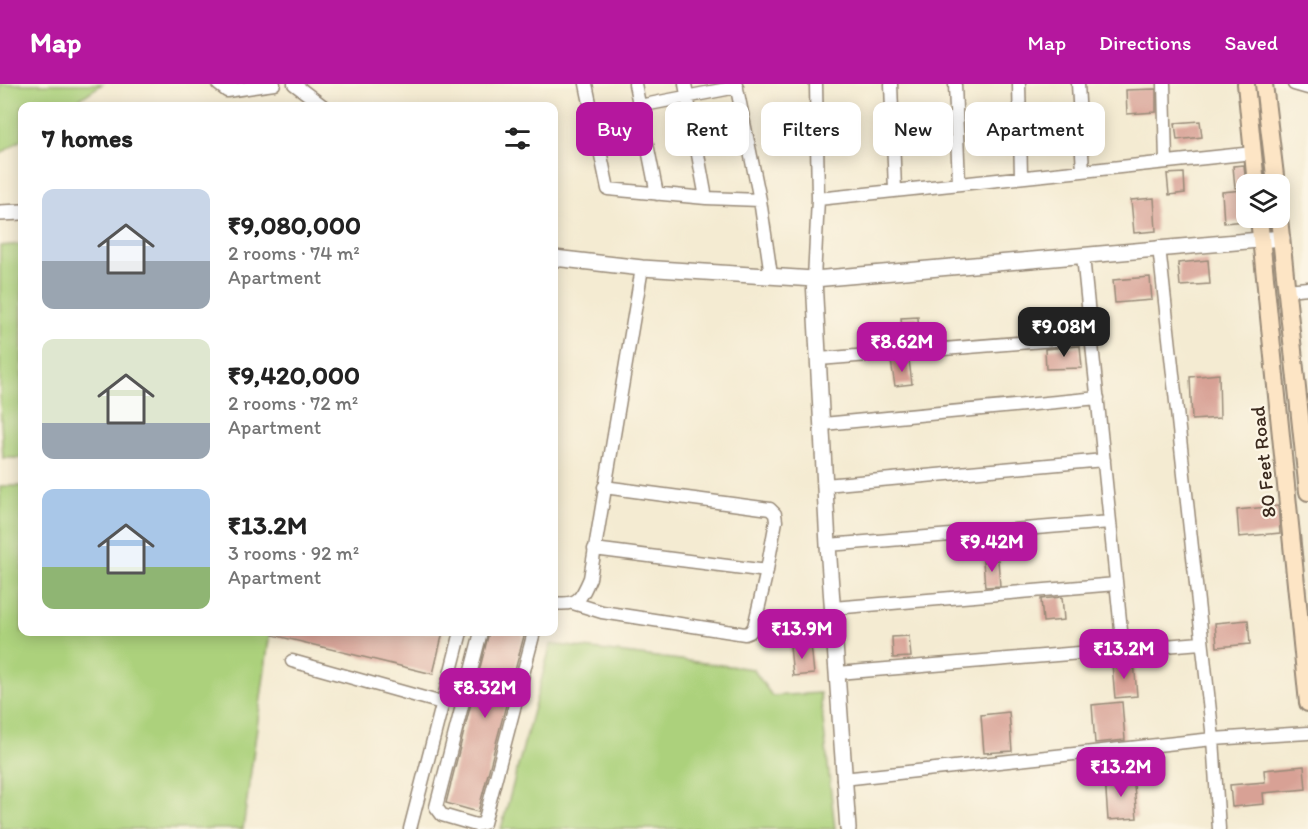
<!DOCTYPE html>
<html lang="en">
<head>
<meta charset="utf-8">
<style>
  :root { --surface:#fff; --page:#f2f2f2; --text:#222; --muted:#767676; --accent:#b5179e }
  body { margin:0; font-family:Itim,sans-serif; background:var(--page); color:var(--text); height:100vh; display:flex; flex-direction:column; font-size:22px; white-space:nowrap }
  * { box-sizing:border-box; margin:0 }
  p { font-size:20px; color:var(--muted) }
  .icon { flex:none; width:33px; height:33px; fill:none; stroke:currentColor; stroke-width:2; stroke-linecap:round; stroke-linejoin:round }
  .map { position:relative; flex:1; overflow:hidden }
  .side { position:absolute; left:18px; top:18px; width:540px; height:534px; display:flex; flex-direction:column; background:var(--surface); border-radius:12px; box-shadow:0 3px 15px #0003 }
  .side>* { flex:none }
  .top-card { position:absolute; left:576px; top:18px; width:570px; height:54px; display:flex; gap:12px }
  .tools { position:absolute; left:1236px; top:90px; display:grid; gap:12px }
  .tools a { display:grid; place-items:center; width:54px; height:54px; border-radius:12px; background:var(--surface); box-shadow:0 3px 15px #0003; font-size:30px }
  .price { position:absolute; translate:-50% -51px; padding:0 14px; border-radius:12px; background:var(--accent); color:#fff; font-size:20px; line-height:39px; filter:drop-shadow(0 2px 3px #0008) }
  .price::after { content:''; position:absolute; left:50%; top:36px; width:18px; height:14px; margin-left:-9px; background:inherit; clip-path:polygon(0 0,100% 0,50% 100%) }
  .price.current { background:#222; color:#fff }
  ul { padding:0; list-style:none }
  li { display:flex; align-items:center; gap:18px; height:150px; padding:0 24px }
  li span { display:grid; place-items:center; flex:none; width:168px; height:120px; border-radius:12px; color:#555 }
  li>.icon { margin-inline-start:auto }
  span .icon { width:72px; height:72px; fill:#fffc; stroke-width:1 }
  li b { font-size:26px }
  h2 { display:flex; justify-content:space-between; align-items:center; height:72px; padding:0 24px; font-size:26px }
  .pill { padding:0 21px; border-radius:12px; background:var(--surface); box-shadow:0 3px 15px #0003; font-size:21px; line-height:54px }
  .pill.current { background:var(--accent); color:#fff }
  header { display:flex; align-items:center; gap:36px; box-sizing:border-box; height:84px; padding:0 30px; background:var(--accent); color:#fff }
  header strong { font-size:28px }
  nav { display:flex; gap:33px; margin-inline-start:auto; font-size:21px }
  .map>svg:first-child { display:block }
  .green { fill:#acd17b; stroke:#747e4c; stroke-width:1.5 }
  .building { fill:#d8a195 }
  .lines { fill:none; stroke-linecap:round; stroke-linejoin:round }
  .minor-casing { stroke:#988a78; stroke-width:15 }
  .tertiary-casing { stroke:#988a78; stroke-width:18 }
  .secondary-casing { stroke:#988a78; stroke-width:20 }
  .minor { stroke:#fff; stroke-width:12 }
  .tertiary { stroke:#fff; stroke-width:15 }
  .secondary { stroke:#fde5c5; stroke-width:16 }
  .labels { text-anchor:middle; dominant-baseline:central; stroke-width:4.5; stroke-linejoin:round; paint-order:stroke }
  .street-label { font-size:20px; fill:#3b2a1e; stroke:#fcf5e5 }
</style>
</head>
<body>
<header>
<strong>Map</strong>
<nav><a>Map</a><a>Directions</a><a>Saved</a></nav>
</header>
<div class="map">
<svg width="1308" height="745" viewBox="0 0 1308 745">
  <rect width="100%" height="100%" fill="#fcf5e5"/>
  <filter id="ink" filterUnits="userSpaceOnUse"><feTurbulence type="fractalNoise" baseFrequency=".0167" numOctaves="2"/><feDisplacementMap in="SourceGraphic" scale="12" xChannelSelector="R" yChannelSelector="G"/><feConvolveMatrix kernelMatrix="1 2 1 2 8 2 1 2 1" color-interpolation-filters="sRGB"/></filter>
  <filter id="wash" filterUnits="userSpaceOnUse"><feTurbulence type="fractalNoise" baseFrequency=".008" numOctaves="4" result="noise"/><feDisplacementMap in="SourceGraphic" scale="24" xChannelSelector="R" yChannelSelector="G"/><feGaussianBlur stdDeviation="1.35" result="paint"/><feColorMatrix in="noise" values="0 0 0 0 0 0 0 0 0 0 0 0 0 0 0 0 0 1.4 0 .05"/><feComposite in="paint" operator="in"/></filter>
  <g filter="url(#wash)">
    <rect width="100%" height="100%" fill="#f4ebd2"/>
    <path class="green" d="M0,0H102L69,22H22V55L0,70Z
      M22,160V374H3L0,318V162Z
      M0,402H22V548H270L243,745H0Z
      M551,560L753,585L772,612L820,609L835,745H501Z"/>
    <g id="blocks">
      <path class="building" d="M1156,5V28L1127,30L1126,6Z
        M1200,37L1202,53L1177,56L1175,39Z
        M1244,81L1246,103L1235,104L1233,82Z
        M1184,89L1185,109L1169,111L1167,90Z
        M1243,106L1246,137L1224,139L1222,108Z
        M1154,114L1156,147L1134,149L1131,116Z
        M1208,176L1210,200L1180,202L1178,179Z
        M1150,193L1152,216L1115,219L1113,196Z
        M918,233L919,255L903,256L901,234Z
        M1080,262L1082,284L1046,285L1045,265Z
        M909,276L912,300L895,302L891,277Z
        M1219,290L1220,334L1192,336L1190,293Z
        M1278,422L1280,449L1239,453L1237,426Z
        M998,476L1000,502L985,503L983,477Z
        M1062,513L1064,536L1043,538L1041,515Z
        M1248,536L1250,560L1217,563L1215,539Z
        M273,548H443L433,590L273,551Z
        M489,548H525L478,728L446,719Z
        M909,552L911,573L893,574L892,553Z
        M811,560L814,590L793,592L790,562Z
        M1134,578L1137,612L1115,614L1112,580Z
        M1122,618L1125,656L1095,659L1092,621Z
        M1009,628L1012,667L984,669L981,631Z
        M1304,682L1306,705L1263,709L1264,720L1232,723L1230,701L1265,698L1264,686Z
        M1133,691L1137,734L1108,736L1105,694Z"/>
    </g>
  </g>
  <g filter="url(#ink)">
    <use href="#blocks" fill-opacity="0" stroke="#988a78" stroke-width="1.5"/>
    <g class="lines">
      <defs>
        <path id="minor" d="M218,0L227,7L274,0
          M294,0L323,22
          M586,0L608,105L706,114L760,116
          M635,0L657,110
          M685,0L706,114
          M736,0L760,116L771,191
          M891,0L895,106
          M955,0L959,100
          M1019,0L1021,93
          M1078,0L1083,87
          M1164,0L1166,78
          M1294,0L1308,4
          M639,22L737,3
          M818,115L1253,69
          M1159,163L1213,655L1219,745
          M1083,172L1123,566
          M814,195L818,115L816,0
          M1287,206L1308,204
          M819,275L1092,253
          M823,340L1098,314
          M825,401L1104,376
          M828,461L1110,438
          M594,465L767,487
          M554,519C578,522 581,515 590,494L642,184
          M573,519L602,528L745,550L750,548L754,543L766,491L776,437L775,430L770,425L604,403
          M833,524L1116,500
          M481,548L436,723L442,731L476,741L484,739L534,548
          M292,577L442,619
          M838,589L1201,559
          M843,695L1213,655L1308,649
          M410,745L461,548"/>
        <path id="tertiary" d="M0,129L22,128
          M554,174L642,184L814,195L1282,154
          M814,195L828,461L848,745"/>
        <path id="secondary" d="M1246,0L1256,100
          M1264,0L1276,100
          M1259,134L1308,619
          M1279,134L1308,408"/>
      </defs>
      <use href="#minor" class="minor-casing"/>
      <use href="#tertiary" class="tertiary-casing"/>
      <use href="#secondary" class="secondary-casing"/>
      <use href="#minor" class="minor"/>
      <use href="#tertiary" class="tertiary"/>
      <use href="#secondary" class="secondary"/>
    </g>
  </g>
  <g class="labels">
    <g class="street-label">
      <text transform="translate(1263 378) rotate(-96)">80 Feet Road</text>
    </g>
  </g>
</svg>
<div class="tools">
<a><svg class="icon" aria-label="layers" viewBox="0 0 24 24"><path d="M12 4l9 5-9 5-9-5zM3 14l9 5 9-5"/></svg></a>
</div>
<b class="price current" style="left:1064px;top:274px">₹9.08M</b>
<b class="price" style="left:902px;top:289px">₹8.62M</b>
<b class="price" style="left:992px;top:489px">₹9.42M</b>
<b class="price" style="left:802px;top:576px">₹13.9M</b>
<b class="price" style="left:1124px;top:596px">₹13.2M</b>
<b class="price" style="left:485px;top:635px">₹8.32M</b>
<b class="price" style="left:1121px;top:714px">₹13.2M</b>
<div class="top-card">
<a class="pill current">Buy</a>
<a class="pill">Rent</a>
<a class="pill">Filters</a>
<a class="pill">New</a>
<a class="pill">Apartment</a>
</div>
<section class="side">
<h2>7 homes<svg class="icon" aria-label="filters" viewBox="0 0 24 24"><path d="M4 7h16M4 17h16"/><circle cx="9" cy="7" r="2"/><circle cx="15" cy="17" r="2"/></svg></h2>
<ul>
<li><span style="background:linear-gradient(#c9d6e8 60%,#9aa5b1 0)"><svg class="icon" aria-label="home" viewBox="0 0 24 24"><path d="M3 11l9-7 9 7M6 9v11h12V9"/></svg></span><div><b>₹9,080,000</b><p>2 rooms · 74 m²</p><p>Apartment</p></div></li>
<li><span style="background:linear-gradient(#dfe7d0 70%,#9aa5b1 0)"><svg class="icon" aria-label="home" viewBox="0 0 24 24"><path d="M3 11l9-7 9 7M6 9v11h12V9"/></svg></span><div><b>₹9,420,000</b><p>2 rooms · 72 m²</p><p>Apartment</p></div></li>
<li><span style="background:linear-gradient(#a9c7e8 65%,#8fb573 0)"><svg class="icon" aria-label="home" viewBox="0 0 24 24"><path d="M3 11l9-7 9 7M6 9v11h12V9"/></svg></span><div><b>₹13.2M</b><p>3 rooms · 92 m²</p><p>Apartment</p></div></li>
</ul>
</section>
</div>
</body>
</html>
